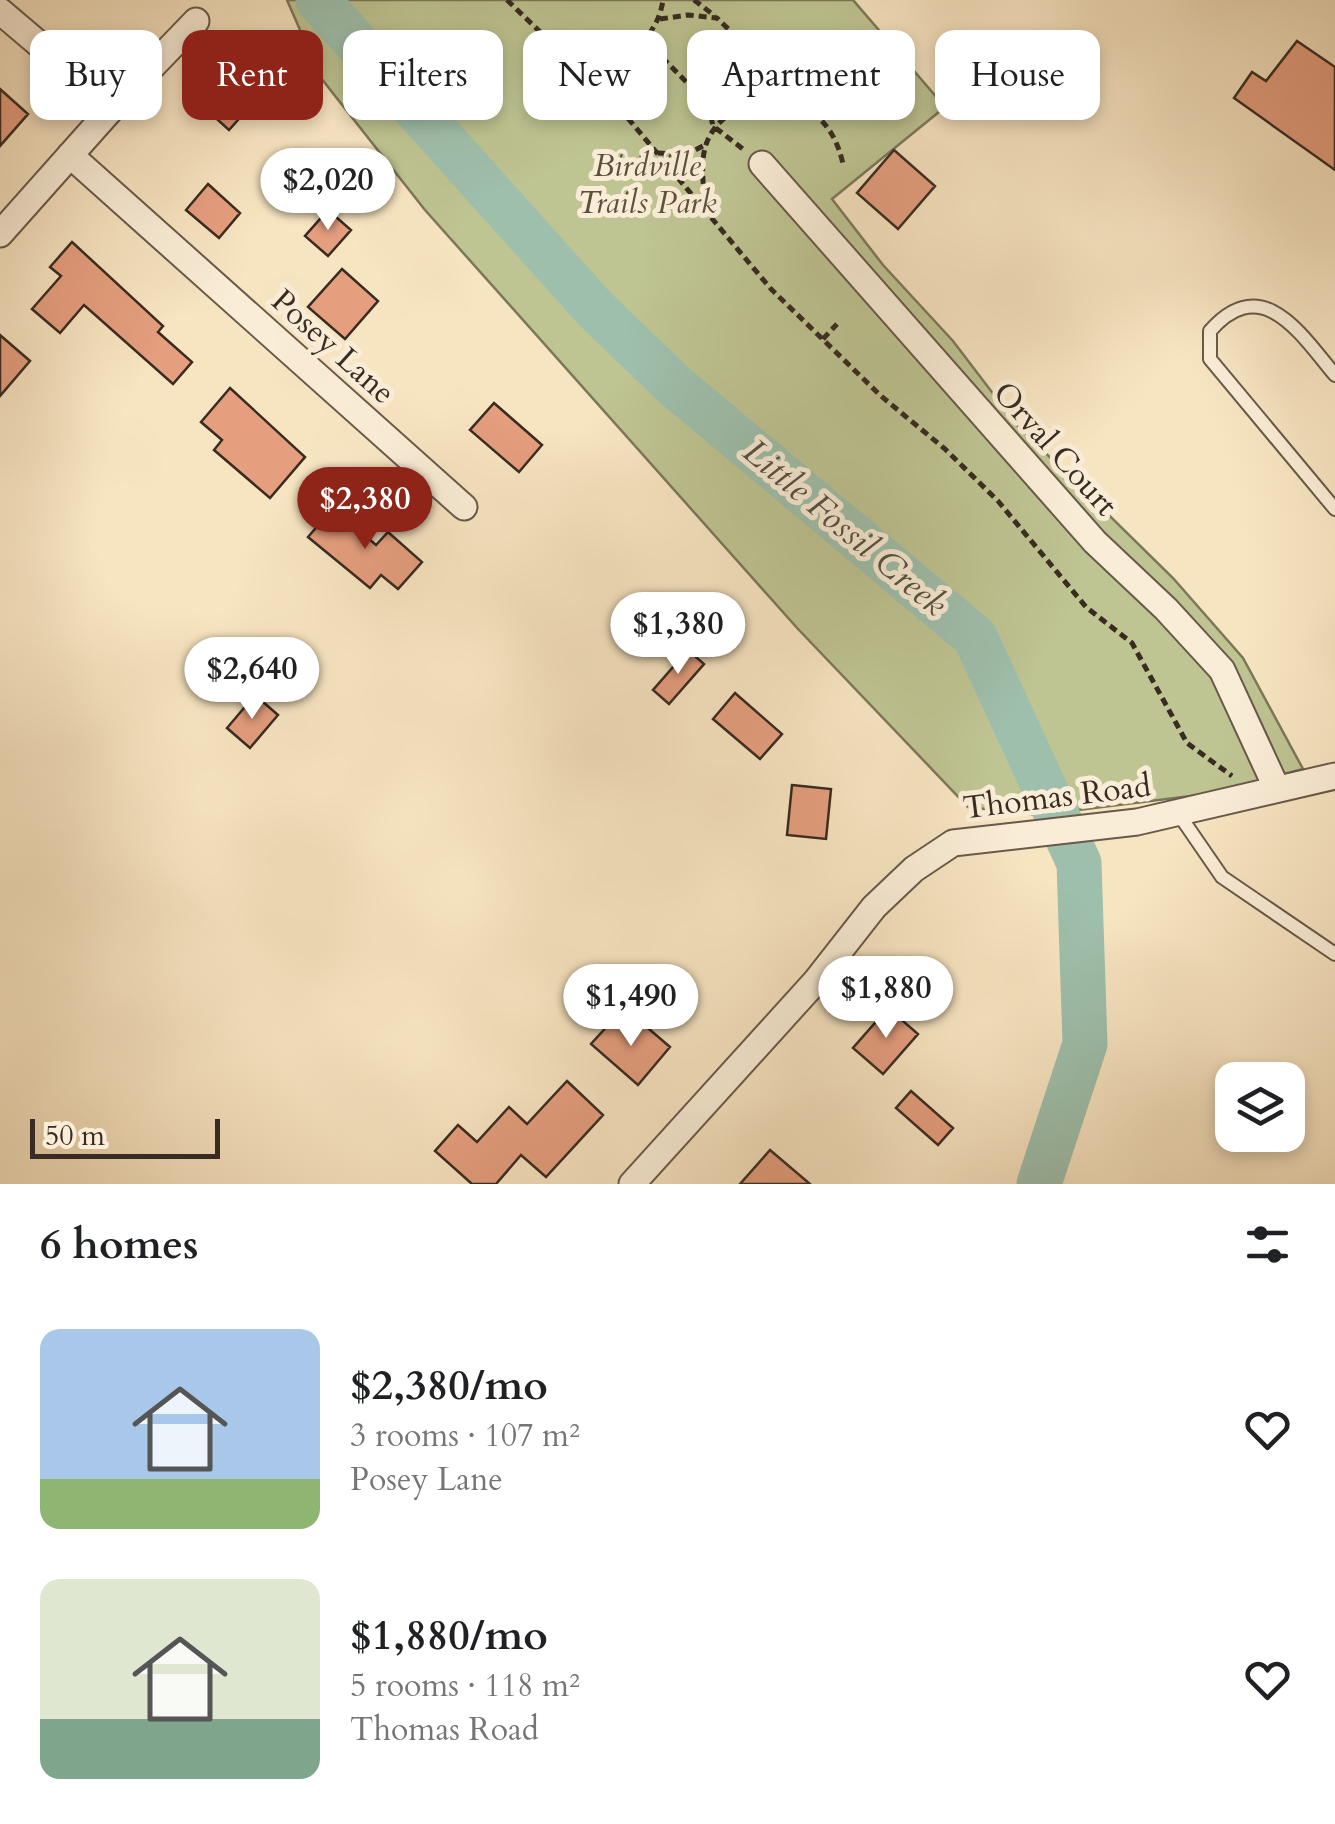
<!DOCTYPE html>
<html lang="en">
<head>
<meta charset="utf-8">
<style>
  :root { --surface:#fff; --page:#f6f6f6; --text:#202124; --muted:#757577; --accent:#8f2418 }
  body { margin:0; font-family:Cardo,serif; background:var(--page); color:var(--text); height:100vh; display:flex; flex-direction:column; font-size:38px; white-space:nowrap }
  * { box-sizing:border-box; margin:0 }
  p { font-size:32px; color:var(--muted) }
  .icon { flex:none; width:55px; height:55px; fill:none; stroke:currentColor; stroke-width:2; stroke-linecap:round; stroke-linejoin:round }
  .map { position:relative; height:1184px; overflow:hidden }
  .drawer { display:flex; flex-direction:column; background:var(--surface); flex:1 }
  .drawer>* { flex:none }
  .guide { position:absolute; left:30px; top:30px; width:1275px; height:90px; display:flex; gap:20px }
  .fabs { position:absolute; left:1215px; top:1062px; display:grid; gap:20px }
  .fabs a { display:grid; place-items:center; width:90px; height:90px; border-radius:20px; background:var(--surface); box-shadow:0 5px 15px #0003; font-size:50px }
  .scale { position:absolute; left:30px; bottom:25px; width:190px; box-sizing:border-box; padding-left:10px; border:5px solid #382b21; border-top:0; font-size:28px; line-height:35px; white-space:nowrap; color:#382b21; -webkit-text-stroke:8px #faedd7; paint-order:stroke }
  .price { position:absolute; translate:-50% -85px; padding:0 22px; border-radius:35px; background:#fff; color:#222; font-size:32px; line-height:65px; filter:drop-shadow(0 2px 5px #0008) }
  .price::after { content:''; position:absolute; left:50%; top:60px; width:30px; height:22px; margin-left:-15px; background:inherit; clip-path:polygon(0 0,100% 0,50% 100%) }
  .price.selected { background:var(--accent); color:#fff }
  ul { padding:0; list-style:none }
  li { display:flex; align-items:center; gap:30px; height:250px; padding:0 40px }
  li span { display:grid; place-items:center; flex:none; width:280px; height:200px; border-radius:20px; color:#555 }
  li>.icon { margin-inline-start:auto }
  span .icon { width:120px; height:120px; fill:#fffc; stroke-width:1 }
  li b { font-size:42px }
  h2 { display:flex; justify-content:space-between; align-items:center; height:120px; padding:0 40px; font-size:42px }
  .pill { padding:0 35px; border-radius:20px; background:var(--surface); box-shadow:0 5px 15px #0003; font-size:35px; line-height:90px }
  .pill.selected { background:var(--accent); color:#fff }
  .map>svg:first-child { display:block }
  .green { fill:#bec492; stroke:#7b785a; stroke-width:2.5 }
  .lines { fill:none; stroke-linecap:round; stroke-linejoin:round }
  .river { stroke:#9ebfac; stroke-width:45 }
  .building { fill:#e59e7e; stroke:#382b21; stroke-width:2.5 }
  .lane-casing { stroke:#685949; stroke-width:16 }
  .street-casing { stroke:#685949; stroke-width:29 }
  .path { stroke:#382b21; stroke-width:5; stroke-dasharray:8 5; stroke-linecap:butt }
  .lane { stroke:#faedd7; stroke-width:12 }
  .street { stroke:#faedd7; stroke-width:25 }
  .labels { text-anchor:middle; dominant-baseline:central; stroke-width:10; stroke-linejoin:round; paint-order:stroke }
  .park-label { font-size:32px; font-style:italic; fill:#5a513d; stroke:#faedd7 }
  .street-label { font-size:32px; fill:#382b21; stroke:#faedd7 }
  .water-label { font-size:35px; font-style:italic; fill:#525044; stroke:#faedd7 }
</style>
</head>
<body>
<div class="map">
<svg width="1335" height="1184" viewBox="0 0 1335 1184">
  <rect width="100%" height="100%" fill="#f7e4c1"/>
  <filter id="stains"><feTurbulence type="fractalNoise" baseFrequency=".002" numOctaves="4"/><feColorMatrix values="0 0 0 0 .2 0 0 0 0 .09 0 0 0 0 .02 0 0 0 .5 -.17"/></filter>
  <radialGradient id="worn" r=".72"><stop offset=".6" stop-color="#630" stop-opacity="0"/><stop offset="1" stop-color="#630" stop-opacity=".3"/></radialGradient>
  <path class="green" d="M287,0H853L945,107L832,199L883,265L953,341L1017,425L1173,578L1243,658L1303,769L1207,794L1038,815L968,807L798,629L425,210L321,78Z"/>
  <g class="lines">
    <path class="river" d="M318,0L595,309L674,385L975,637L1079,863L1085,1044L1039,1184"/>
  </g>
  <path class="building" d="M1297,41L1335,67V170L1234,98L1252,72L1266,81Z
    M247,47L278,75L229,130L198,102Z
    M0,89L28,114L0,146Z
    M894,150L935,186L898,229L857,193Z
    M285,157L305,175L288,194L268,177Z
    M208,184L240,213L219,238L186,210Z
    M328,210L351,230L328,256L305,236Z
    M72,242L163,326L158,332L192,362L173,384L84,305L60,333L32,309L61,276L50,267Z
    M342,269L378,301L345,339L308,307Z
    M0,335L30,361L0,396Z
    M230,388L305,457L270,498L214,450L222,440L201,422Z
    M494,403L542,445L519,472L470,430Z
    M333,508L376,545L388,532L422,562L398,589L381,575L370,588L308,537Z
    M688,650L704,664L669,704L653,690Z
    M735,693L782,734L760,759L713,719Z
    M255,695L278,715L250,748L227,728Z
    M792,785L831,789L826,839L787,835Z
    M888,1008L918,1034L883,1074L853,1048Z
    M635,1017L670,1047L638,1085L591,1044L612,1021L623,1030Z
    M567,1081L603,1115L546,1177L521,1155L496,1184H472L435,1151L458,1125L477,1142L509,1107L527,1124Z
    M911,1091L953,1128L938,1145L896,1108Z
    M770,1150L810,1184H740Z"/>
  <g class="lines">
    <defs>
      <path id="lane" d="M1335,375C1300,333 1262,272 1210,331V359L1335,509
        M1178,813L1222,877L1335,954"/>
      <path id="street" d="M0,11L113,107
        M70,155L464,507
        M762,164L1095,542L1166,609L1222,670L1277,789
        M0,234L113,107L196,21
        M632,1184L816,981L874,907L914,869L953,843L1137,822L1335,776"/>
    </defs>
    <use href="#lane" class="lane-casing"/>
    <use href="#street" class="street-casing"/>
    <path class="path" d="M507,0L621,110L771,289L881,396L945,449L998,501L1086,607L1132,643L1187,743L1232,776
      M694,0L715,16
      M660,19L688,15L717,18L759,59L761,79L754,98
      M644,39L708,104L713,126L743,149
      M759,59L805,103
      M581,67C620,64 657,42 663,0
      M708,104L729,110
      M621,107V59
      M658,153L685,155L703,146
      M640,155L663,163
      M706,210C699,151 698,129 754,98C801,98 832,115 843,164
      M823,339L837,324"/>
    <use href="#lane" class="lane"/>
    <use href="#street" class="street"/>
  </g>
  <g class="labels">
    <g class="park-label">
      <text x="647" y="166">Birdville<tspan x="647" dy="37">Trails Park</tspan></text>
    </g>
    <g class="street-label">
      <text transform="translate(333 347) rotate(42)">Posey Lane</text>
      <text transform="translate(1055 449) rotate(48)">Orval Court</text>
      <text transform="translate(1057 797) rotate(-7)">Thomas Road</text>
    </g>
    <g class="water-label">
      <text transform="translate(845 528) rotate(40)">Little Fossil Creek</text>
    </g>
  </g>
  <rect width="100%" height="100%" filter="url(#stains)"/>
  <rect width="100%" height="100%" fill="url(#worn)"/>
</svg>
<div class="fabs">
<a><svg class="icon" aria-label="layers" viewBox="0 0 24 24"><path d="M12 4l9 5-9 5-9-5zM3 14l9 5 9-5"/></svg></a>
</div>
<div class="scale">50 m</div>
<b class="price" style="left:328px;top:233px">$2,020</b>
<b class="price selected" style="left:365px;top:552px">$2,380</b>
<b class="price" style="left:678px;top:677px">$1,380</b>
<b class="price" style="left:252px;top:722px">$2,640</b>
<b class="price" style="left:886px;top:1041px">$1,880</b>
<b class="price" style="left:631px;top:1049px">$1,490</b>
<div class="guide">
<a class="pill">Buy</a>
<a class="pill selected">Rent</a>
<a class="pill">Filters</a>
<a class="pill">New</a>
<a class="pill">Apartment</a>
<a class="pill">House</a>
</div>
</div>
<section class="drawer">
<h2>6 homes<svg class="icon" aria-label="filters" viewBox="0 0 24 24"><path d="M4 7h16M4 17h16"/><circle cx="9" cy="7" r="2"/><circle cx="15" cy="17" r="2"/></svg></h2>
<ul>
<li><span style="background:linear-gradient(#a9c7e8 75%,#8fb573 0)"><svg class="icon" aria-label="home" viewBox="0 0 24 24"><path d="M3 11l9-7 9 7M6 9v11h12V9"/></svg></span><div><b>$2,380/mo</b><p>3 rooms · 107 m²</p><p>Posey Lane</p></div><svg class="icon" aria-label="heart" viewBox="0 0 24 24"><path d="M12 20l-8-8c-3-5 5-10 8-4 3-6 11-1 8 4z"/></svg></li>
<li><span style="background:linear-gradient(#dfe7d0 70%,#7fa58c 0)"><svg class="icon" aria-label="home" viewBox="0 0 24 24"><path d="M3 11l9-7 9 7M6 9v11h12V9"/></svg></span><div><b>$1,880/mo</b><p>5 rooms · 118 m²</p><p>Thomas Road</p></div><svg class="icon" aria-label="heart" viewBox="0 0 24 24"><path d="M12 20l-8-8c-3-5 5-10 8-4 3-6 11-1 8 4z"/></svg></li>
</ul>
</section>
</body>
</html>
